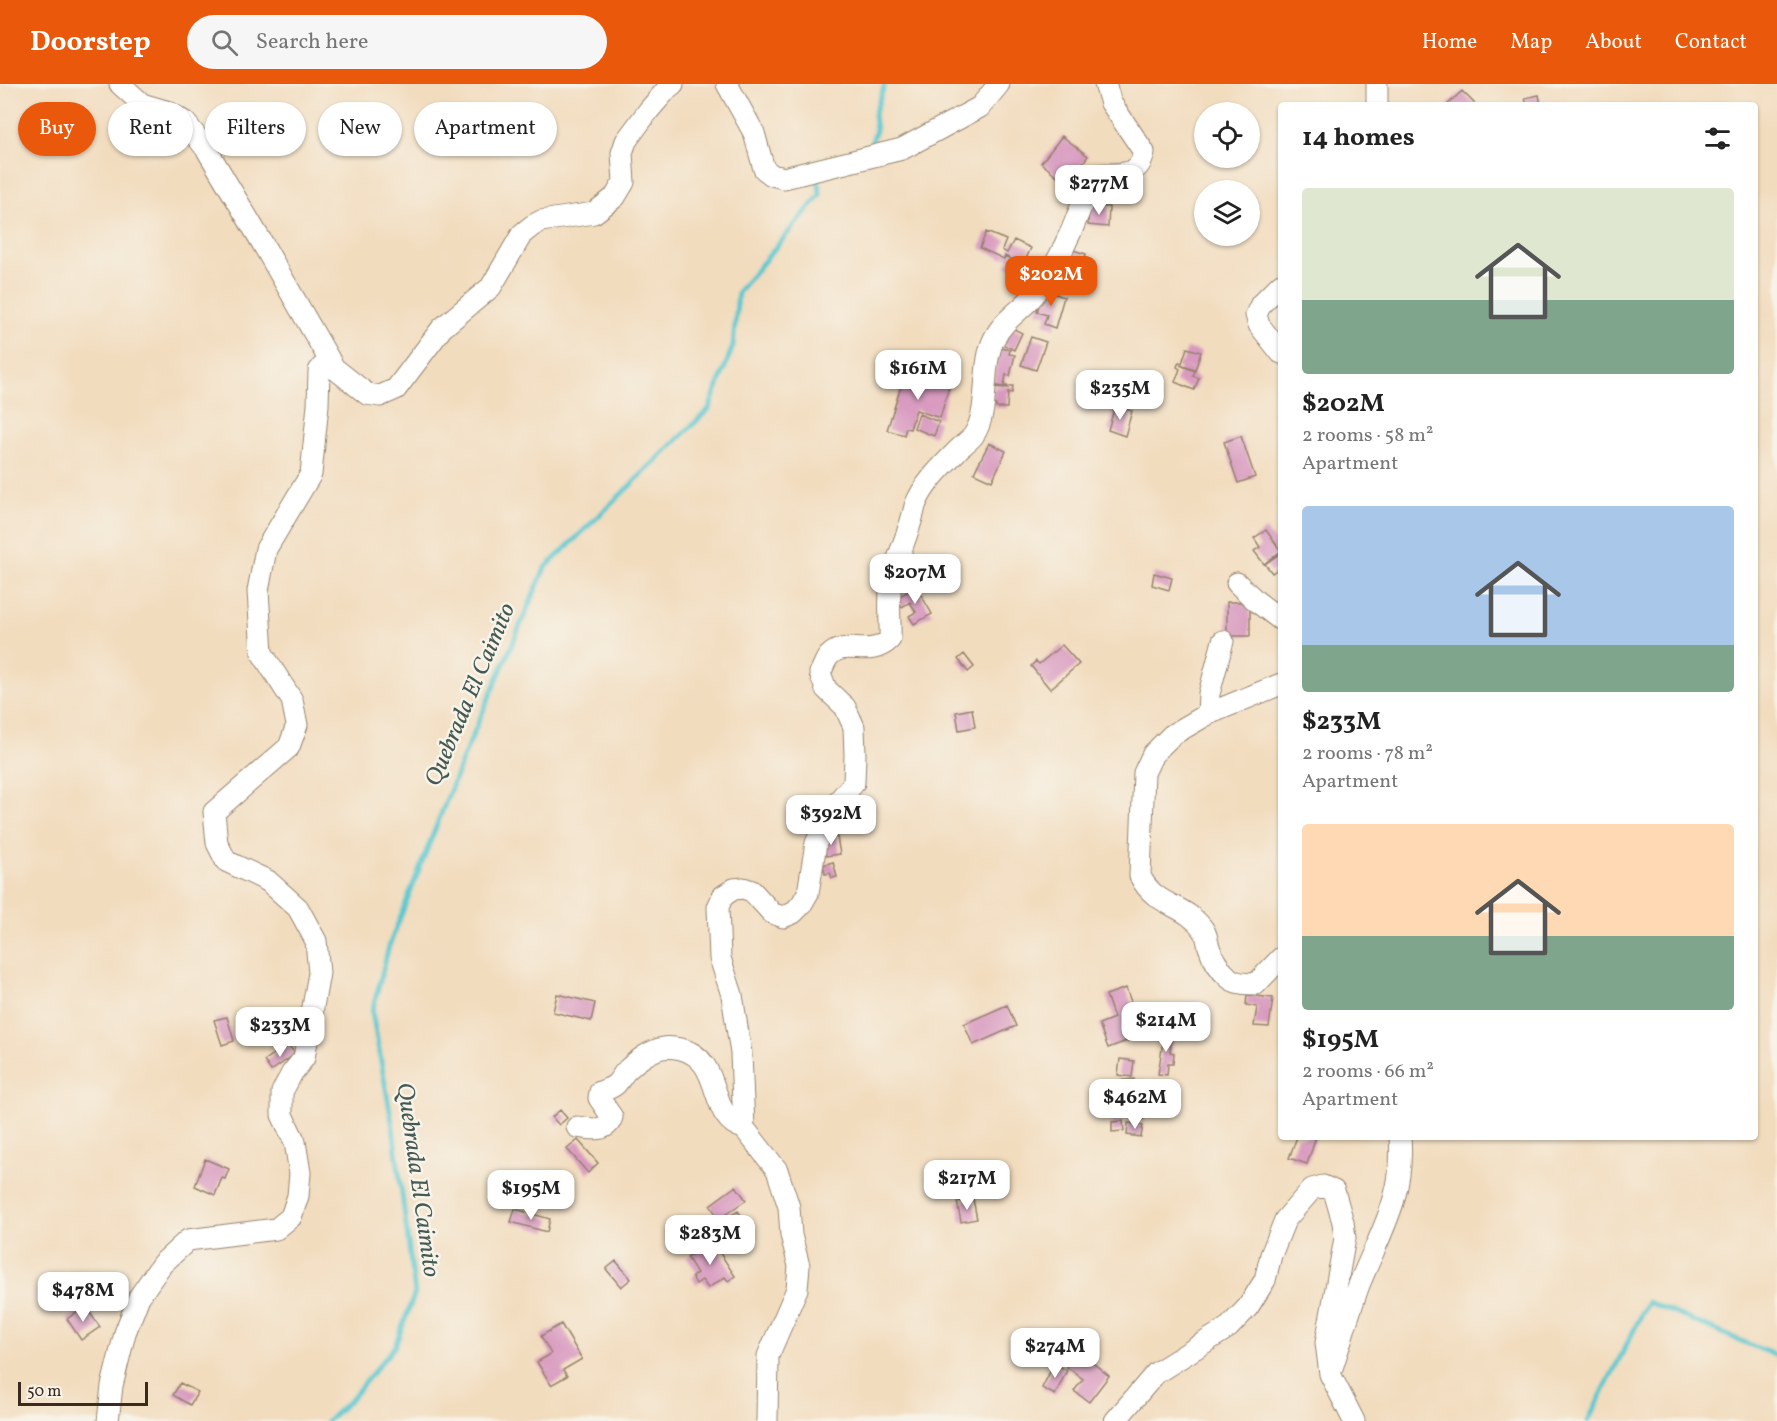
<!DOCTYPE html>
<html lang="en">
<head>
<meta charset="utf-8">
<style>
  :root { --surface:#fff; --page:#f6f6f6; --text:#222; --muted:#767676; --accent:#ea580c }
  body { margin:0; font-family:Vollkorn,serif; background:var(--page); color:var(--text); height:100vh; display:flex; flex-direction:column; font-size:22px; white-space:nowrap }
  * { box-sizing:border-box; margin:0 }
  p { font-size:20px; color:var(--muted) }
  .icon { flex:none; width:33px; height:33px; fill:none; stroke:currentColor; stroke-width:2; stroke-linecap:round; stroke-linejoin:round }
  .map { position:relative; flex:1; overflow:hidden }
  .side { position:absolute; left:1278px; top:18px; width:480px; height:1038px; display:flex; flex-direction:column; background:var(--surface); border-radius:6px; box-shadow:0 2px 4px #0004 }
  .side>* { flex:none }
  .guide { position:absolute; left:18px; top:18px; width:570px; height:54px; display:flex; gap:12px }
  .tools { position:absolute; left:1194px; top:18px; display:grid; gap:12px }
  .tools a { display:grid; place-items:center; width:66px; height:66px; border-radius:50%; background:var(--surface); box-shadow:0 2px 4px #0004; font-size:30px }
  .scale { position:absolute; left:18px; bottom:15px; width:130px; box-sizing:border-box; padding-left:6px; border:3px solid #3b2a1e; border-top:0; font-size:16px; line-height:21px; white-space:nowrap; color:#3b2a1e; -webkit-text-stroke:4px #f7f3e8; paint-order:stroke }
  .price { position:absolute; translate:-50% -51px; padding:0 14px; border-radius:12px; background:#fff; color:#222; font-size:20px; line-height:39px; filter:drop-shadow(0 2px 3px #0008) }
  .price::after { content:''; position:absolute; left:50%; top:36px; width:18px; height:14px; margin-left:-9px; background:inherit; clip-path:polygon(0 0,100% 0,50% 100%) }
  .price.active { background:var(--accent); color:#fff }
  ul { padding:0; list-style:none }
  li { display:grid; align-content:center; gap:12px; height:318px; padding:0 24px }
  li span { display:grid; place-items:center; height:186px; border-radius:6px; color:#555 }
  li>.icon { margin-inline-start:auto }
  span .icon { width:108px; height:108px; fill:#fffc; stroke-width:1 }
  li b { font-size:26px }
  h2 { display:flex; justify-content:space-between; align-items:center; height:72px; padding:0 24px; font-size:26px }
  .tag { padding:0 21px; border-radius:27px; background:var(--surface); box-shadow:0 2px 4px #0004; font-size:21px; line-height:54px }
  .tag.active { background:var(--accent); color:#fff }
  header { display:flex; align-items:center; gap:36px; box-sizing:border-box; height:84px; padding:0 30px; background:var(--accent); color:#fff }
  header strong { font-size:28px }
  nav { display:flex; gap:33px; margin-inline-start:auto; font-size:21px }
  .search { width:420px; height:54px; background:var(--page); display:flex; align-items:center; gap:15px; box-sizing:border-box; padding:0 21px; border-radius:33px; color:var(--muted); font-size:22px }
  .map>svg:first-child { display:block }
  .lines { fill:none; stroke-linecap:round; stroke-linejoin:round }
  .stream { stroke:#59c6ce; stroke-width:5 }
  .building { fill:#d899bf }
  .minor-casing { stroke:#96836e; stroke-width:23 }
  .minor { stroke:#fff; stroke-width:21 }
  .labels { text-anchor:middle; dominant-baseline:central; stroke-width:5; stroke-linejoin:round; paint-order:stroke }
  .water-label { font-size:24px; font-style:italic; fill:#445953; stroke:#f7f3e8 }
</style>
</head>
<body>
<header>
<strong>Doorstep</strong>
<div class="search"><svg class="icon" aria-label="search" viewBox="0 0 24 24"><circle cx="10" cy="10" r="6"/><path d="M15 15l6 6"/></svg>Search here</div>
<nav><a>Home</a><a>Map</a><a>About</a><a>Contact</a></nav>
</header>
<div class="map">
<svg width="1777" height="1337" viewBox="0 0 1777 1337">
  <rect width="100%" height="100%" fill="#f7f3e8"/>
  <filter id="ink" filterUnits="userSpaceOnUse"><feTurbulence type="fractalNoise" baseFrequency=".0167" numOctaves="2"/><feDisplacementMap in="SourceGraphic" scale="12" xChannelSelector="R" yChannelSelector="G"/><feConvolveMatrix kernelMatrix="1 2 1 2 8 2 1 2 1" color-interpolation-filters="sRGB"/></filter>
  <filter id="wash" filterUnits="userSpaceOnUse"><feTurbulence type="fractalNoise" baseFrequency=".008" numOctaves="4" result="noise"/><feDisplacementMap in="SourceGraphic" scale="24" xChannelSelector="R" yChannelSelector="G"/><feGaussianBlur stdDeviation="1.35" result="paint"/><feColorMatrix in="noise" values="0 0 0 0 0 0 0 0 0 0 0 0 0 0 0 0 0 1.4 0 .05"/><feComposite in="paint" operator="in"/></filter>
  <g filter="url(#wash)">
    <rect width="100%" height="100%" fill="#f2dcbe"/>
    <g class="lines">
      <path class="stream" d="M866,64L870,63L876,46L874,31L885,0
        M327,1337L350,1316L395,1262L415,1209L393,1043L372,928L389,862L465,669L545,484L709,325L733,262L738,208L820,111L818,90
        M1588,1337L1648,1218L1777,1272"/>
    </g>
    <g id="blocks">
      <path class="building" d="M1462,7L1476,21H1447Z
        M1539,11L1541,21H1527L1525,14Z
        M1062,52L1088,72L1067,100L1041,79Z
        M1089,122L1109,123L1108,143L1088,141Z
        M986,148L1006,156L1002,166L1007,169L1014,156L1031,164L1023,181L1005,172L1004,175L980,164Z
        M1073,166L1086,170L1080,192L1060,186L1064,169L1072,171Z
        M1009,177L1027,186L1024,191L1006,181Z
        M1043,206L1064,213L1055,244L1044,240L1047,231L1037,228Z
        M1006,241L1022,249L1014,266L998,258Z
        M1031,253L1046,258L1036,286L1021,281Z
        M997,263L1010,266L1009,270L1015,271L1010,292L1006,291L1004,302H1013L1012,309L1008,308L1007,324H996V321H991L994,303L1009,304L993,301Z
        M1187,264L1201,268L1195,286L1180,281L1195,287L1193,292L1199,294L1194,306L1175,298L1180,285L1177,283L1179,278L1182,279Z
        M915,288L950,300L940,334L916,326L910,345L906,344L904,351L887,346L903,296L912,298Z
        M1115,322L1132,327L1125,352L1108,346Z
        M919,330L939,338L934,352L914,344Z
        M1241,352L1255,393L1238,399L1224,358Z
        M989,359L1006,367L992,397L974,389Z
        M1266,446L1281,467L1264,480L1254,467L1260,463L1254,454Z
        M1281,469V483L1272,489L1265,480Z
        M1154,489L1172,494L1169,506L1152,501Z
        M916,502L932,530L914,540L909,532L916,528L910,518L902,523L897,514Z
        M1227,518H1250V552H1227Z
        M1062,561L1079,580L1050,605L1031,582L1036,577L1039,580Z
        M964,570L974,583L968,588L958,575Z
        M972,625L975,643L959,646L956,628Z
        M837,753L840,770L826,772L822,755Z
        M833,778L837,793L832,794L830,789L825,790L823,781Z
        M1126,904L1143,951L1108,964L1099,940L1114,934L1106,911Z
        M557,910L595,919L591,937L553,928Z
        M1247,911L1273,914L1269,943L1254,942L1257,923L1246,921Z
        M1007,921L1016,942L973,961L964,940Z
        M227,933L234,957L222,961L214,936Z
        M1165,945L1173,946L1170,968L1174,969L1173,980H1168L1167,991L1158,990Z
        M288,960L295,970L271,987L264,977Z
        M1120,975L1134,977L1132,993L1118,991Z
        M1134,995L1136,1014L1117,1016L1115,997Z
        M1135,1018L1146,1033L1137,1039L1126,1024Z
        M560,1026L567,1034L559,1041L552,1033Z
        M1123,1037L1124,1047L1112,1048V1038Z
        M1128,1039L1143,1041L1141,1053L1127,1051Z
        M1297,1053H1316L1307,1080L1289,1074Z
        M578,1056L598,1079L588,1089L567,1065Z
        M205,1075L229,1085L225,1095L222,1094L215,1111L195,1102Z
        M736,1102L746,1116L719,1135L710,1121Z
        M973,1115L977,1135L961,1138L957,1118Z
        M515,1125L550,1135L547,1148L511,1138Z
        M738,1127L751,1146L739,1154L726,1134Z
        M712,1157L735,1192L728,1197L725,1193L708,1204L702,1196L696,1200L692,1193L697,1189L687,1173Z
        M616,1177L631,1195L621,1203L606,1185Z
        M85,1222L100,1243L81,1256L67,1235Z
        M561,1240L582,1275L563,1286L567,1292L551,1301L537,1278L551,1270L541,1252Z
        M1079,1268L1109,1292L1089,1318L1074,1307L1083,1295L1067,1283Z
        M1054,1280L1067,1286L1055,1311L1042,1304Z
        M180,1299L198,1308L190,1321L173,1311Z"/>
    </g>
  </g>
  <g filter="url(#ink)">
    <use href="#blocks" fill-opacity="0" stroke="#96836e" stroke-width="1.5"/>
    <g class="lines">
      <defs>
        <path id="minor" d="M120,0L142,20L166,27L185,38L207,66L260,155L334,284L367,310L380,312L396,305L442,244L491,203L522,150L532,142L541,137L594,129L615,113L624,98L622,69L626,57L649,26L668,4L673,0
          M727,0L754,49L764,85L772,91L784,94L902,65L980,23L999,0
          M1377,0V21
          M1281,200L1261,220L1256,231L1259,241L1281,269
          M1237,499L1256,517L1281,536
          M1281,600L1208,630L1172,651L1153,670L1144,689L1140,792C1155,823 1184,819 1203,845C1207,850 1207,857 1209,863C1213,876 1219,885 1229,894C1236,900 1247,900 1256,900L1281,874
          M1208,630L1209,610L1223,557
          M577,1043C590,1045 607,1049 612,1033L599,1014L600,1008C605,1006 612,1004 616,1000C621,995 623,989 628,985C636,977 651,966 663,964C669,963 676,964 681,965C725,976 707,1036 744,1044
          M1332,1284C1341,1257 1349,1228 1359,1201C1380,1149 1405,1112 1400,1053
          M108,1337L112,1302L125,1249L139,1213L162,1180L188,1156L276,1145L291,1133L298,1112L300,1089L295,1058L282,1031V1008L292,989L304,974L319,889L316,857L298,824L268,797L226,777L217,759L214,728L289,663L297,641L292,616L262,569L258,507L266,465L311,390L318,321L319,287L322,283L334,284
          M767,1337L768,1272L797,1205L799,1182L791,1151L789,1123L777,1086L744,1044L741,969L732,911L720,874L718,823L723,812L734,805L743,804L752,807L772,829L783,833L793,829L801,821L808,809L816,759L834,722L854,699L855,671L854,643L845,623L826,605L820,589C823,584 825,576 829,572C845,554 869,576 890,555C891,535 887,514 892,494C898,470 910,447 915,422C922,402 941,383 956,368C961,362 968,358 973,352C991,327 980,283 994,255C1003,236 1022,226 1034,211C1047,195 1059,175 1067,156C1078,135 1083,109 1099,91C1120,88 1139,95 1144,68L1111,19L1105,0
          M1115,1337L1156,1289L1229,1243L1248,1223L1265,1196L1271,1171L1285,1136L1312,1105L1323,1102L1334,1107L1343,1138L1345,1154L1326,1259L1330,1290L1354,1337"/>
      </defs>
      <use href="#minor" class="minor-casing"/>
      <use href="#minor" class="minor"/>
    </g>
  </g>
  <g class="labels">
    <g class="water-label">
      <text transform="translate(471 611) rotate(-67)">Quebrada El Caimito</text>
      <text transform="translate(417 1096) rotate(82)">Quebrada El Caimito</text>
    </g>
  </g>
</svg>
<div class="tools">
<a><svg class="icon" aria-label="locate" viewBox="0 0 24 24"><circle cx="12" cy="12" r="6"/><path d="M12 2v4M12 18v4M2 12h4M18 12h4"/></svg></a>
<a><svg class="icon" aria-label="layers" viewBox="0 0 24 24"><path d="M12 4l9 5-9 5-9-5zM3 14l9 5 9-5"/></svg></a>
</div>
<div class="scale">50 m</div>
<b class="price" style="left:1099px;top:132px">$277M</b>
<b class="price active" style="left:1051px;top:223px">$202M</b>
<b class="price" style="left:918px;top:317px">$161M</b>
<b class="price" style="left:1120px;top:337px">$235M</b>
<b class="price" style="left:915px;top:521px">$207M</b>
<b class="price" style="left:831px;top:762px">$392M</b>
<b class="price" style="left:1166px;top:969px">$214M</b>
<b class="price" style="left:280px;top:974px">$233M</b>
<b class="price" style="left:1135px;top:1046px">$462M</b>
<b class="price" style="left:967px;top:1127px">$217M</b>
<b class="price" style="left:531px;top:1137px">$195M</b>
<b class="price" style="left:710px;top:1182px">$283M</b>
<b class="price" style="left:83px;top:1239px">$478M</b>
<b class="price" style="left:1055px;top:1295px">$274M</b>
<div class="guide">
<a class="tag active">Buy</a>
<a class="tag">Rent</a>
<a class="tag">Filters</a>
<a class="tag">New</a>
<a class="tag">Apartment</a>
</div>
<section class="side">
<h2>14 homes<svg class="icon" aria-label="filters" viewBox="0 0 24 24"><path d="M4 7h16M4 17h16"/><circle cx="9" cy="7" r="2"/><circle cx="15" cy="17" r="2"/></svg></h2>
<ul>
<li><span style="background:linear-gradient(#dfe7d0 60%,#7fa58c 0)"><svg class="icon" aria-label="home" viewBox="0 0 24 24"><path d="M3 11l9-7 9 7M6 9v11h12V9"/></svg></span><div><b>$202M</b><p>2 rooms · 58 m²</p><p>Apartment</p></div></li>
<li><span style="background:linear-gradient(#a9c7e8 75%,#7fa58c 0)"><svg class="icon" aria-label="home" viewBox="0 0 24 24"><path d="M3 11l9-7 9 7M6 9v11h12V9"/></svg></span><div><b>$233M</b><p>2 rooms · 78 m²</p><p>Apartment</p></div></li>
<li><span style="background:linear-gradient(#ffd9b3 60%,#7fa58c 0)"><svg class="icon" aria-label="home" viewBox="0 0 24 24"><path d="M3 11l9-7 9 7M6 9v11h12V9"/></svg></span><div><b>$195M</b><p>2 rooms · 66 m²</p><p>Apartment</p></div></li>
</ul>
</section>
</div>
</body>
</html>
